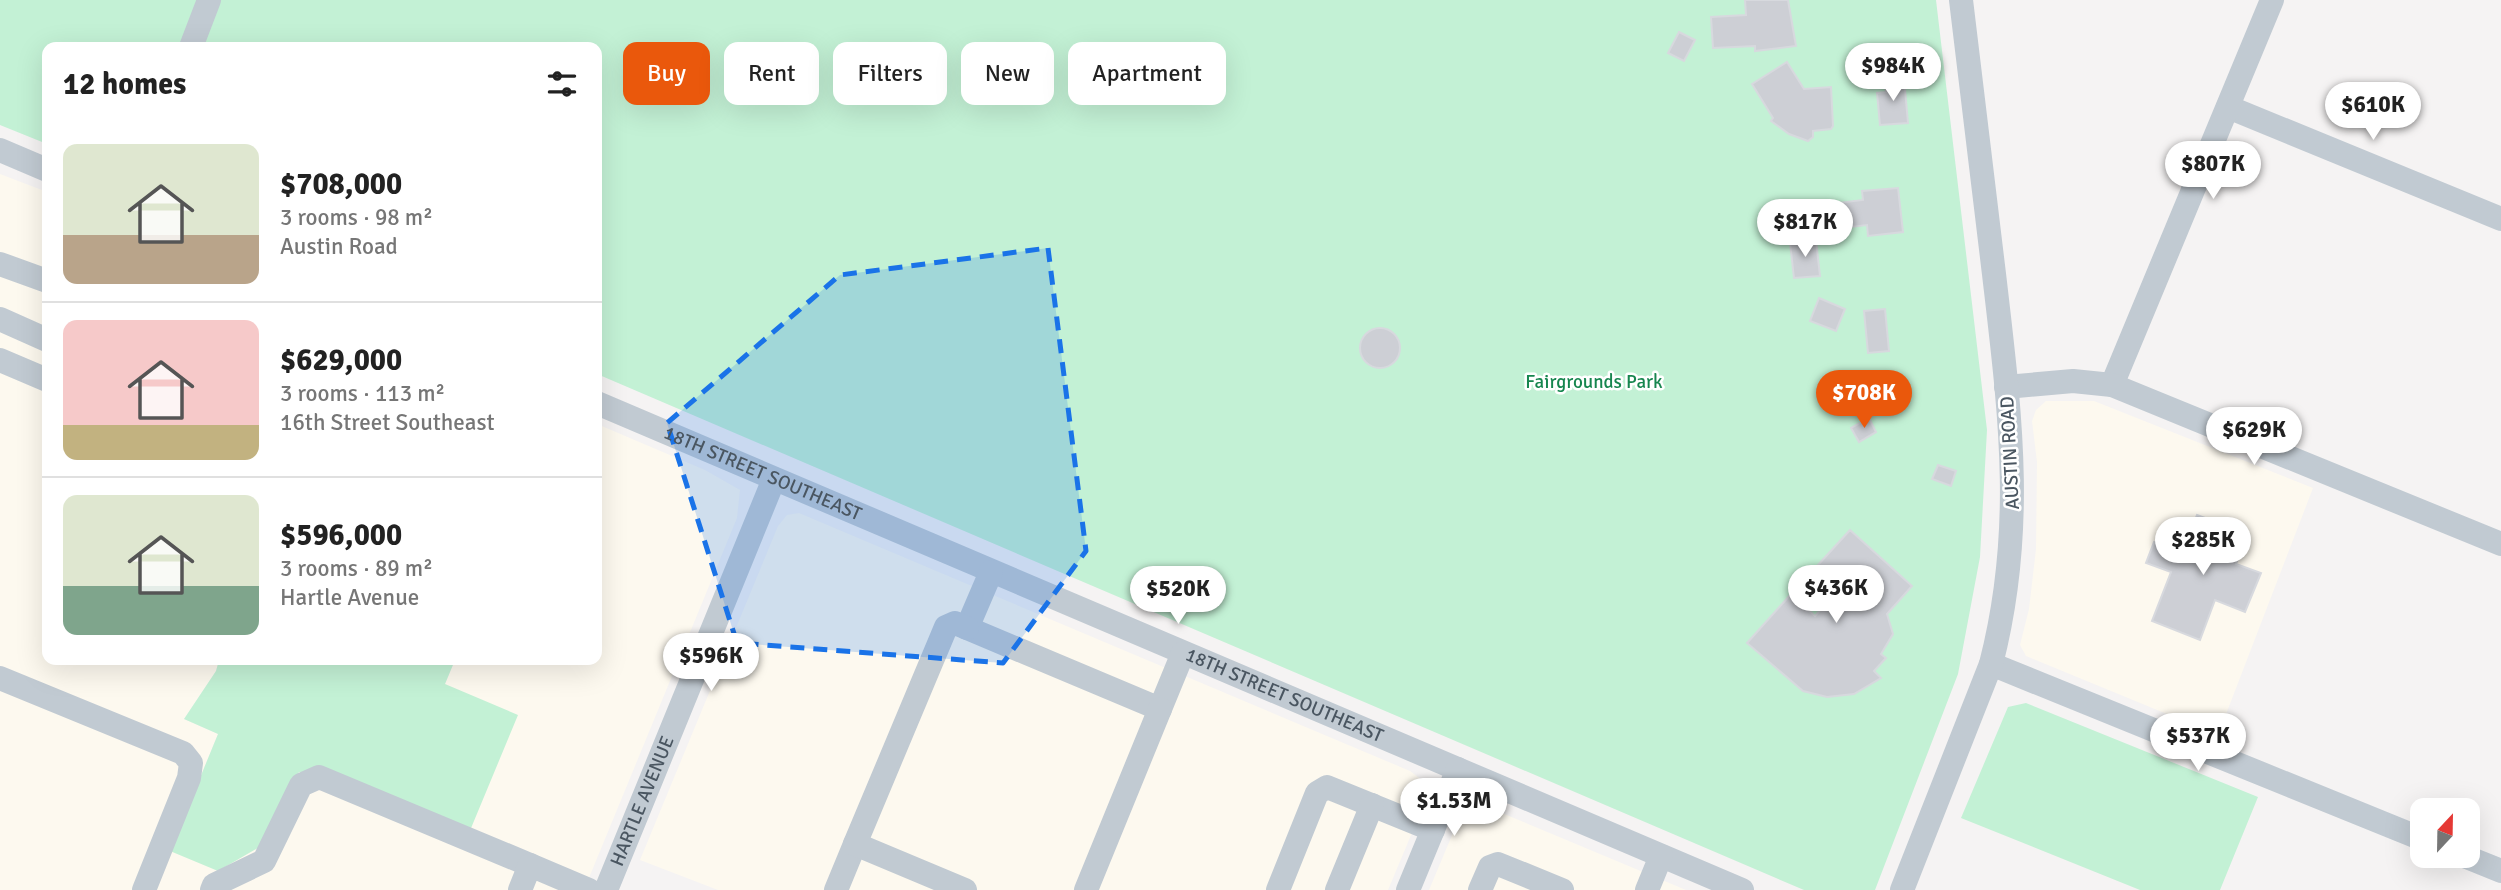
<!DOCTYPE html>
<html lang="en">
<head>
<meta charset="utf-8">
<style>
  :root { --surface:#fff; --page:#f2f2f2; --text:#222; --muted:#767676; --line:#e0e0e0; --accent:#ea580c }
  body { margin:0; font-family:Signika,sans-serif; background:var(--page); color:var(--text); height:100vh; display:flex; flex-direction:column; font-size:26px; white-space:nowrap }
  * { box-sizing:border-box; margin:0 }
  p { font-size:23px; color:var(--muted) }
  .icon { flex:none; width:38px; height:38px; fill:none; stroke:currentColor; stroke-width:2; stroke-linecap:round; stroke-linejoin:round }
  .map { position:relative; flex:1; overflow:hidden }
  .side { position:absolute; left:42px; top:42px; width:560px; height:623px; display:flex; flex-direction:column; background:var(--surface); border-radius:14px; box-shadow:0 7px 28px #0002 }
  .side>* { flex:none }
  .hud { position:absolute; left:623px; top:42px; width:665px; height:63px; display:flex; gap:14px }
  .needle { width:46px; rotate:22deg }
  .tools { position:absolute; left:2410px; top:798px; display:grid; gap:14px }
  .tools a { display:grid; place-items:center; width:70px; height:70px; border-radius:14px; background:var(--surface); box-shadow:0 7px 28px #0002; font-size:35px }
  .price { position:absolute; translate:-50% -60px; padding:0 16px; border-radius:24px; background:#fff; color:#222; font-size:23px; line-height:46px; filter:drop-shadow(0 2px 4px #0008) }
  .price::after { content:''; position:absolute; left:50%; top:42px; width:21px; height:16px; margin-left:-10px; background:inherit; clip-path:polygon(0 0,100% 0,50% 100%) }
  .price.on { background:var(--accent); color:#fff }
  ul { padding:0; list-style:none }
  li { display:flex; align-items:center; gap:21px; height:175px; padding:0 21px }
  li+li { border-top:2px solid var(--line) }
  li span { display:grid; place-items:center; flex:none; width:196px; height:140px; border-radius:14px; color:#555 }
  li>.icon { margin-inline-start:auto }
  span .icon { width:84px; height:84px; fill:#fffc; stroke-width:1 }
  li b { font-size:30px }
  h2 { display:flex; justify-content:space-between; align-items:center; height:84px; padding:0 21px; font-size:30px }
  .chip { padding:0 24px; border-radius:14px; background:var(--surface); box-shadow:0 7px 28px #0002; font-size:24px; line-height:63px }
  .chip.on { background:var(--accent); color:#fff }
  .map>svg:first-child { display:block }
  .commercial { fill:#fdf9ef }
  .green { fill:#c3f1d5 }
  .building { fill:#cdcfd5; stroke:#d7d9de; stroke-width:2 }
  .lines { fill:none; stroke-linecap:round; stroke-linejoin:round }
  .minor { stroke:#c1cad2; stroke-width:24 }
  .marked { fill:#1a73e8; fill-opacity:0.2; stroke:#1a73e8; stroke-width:5; stroke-dasharray:14 9; stroke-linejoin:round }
  .labels { text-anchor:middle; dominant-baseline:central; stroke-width:5; stroke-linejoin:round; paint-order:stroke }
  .park-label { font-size:19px; fill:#17864f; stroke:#fff }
  .street-label { font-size:19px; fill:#4a5661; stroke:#fff }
</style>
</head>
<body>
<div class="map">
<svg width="2501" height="890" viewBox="0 0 2501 890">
  <rect width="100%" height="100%" fill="#f5f3f3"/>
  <path class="commercial" d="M0,174L47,192V660H219L216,671L184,719L218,734L170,851L263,845L299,772L469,833L445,684L455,660H597V424L705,470L740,490L737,518L584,890H0Z
    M2046,401H2094L2313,488L2218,735L2026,656L2020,645L2029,609L2036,549L2037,462L2032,421L2036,410Z
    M799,513L1410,771L1426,783L1427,797L1388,890H718L640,860L778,526L787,515Z
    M1471,806L1497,811L1686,890H1429L1458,821Z"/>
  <path class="green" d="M0,0H1936L1987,430L1980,557L1958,674L1875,890H1804L597,374V47H47V144L0,125Z
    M219,660H455L445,684L518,715L469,833L299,772L263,845L218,871L170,851L218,734L184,719L216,671Z
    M2026,703L2258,797L2220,890H2140L1961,818L2008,707Z"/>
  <path class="building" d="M1745,0H1788L1796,46L1755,51V46L1713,48L1711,17L1746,15Z
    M1679,32L1695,40L1684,61L1668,53Z
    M1787,62L1804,89L1831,87L1833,126L1831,129L1813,131V137L1808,141L1789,134L1771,121L1773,118L1752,84Z
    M1904,78L1908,123L1880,125L1877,93L1886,92L1884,80Z
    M1898,188L1903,232L1868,236L1867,225L1816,231L1813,206L1863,200L1862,191Z
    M1816,240L1820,276L1794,278L1790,243Z
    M1819,298L1845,309L1836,331L1810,321Z
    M1885,309L1889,351L1868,353L1864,311Z
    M1360 348a20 20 0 1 1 40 0a20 20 0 1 1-40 0Z
    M1869,418L1876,432L1859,442L1851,428Z
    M1938,465L1956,471L1951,486L1932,479Z
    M2197,515L2248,534L2236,564L2261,573L2245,612L2215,600L2200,640L2152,621L2171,572L2146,563L2154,542L2182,553Z
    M1850,530L1912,586L1887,614L1893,634L1881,654L1886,658L1874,671L1881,678L1854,694L1827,697L1803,691L1747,643L1791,594L1815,616L1840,587L1817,566Z"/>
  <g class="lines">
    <g class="minor">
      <path d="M191,47L209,0"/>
      <path d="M2228,107L2501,219"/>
      <path d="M0,150L47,170"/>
      <path d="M0,264L47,281"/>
      <path d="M0,319L47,340"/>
      <path d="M0,360L47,380"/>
      <path d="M2112,385L2272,0"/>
      <path d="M2006,387L2073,381L2112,385L2501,544"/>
      <path id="s1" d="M597,403L1742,890"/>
      <path d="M991,572L967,628L1160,709L1183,653"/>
      <path d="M1991,664L2422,839"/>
      <path d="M0,678L183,753L191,763L189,778L144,890"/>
      <path d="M2464,856L2501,871"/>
      <path d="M212,890L214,885L264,861L301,785L319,777L530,865"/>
      <path d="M520,890L530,865L589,890"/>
      <path id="s2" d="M606,890L774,479"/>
      <path d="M836,890L855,844"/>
      <path d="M965,890L855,844L946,627L955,623L967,628"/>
      <path d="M1086,890L1160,709"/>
      <path d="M1278,890L1317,793L1327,787L1433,830"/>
      <path d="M1337,890L1372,805"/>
      <path d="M1408,890L1458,769"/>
      <path d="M1480,890L1490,867L1498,864L1562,890"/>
      <path d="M1647,890L1661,856"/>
      <path d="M1902,890L1991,664C2026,528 2010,412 1994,274C1983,183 1972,91 1961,0"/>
    </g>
  </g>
  <path class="marked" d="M1048,248L1086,551L1003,663L737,643L667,423L840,275Z"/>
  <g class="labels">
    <g class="park-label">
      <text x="1594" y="382">Fairgrounds Park</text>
    </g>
    <g class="street-label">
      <text transform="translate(2010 453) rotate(-93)">AUSTIN ROAD</text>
      <text stroke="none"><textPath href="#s1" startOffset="180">18TH STREET SOUTHEAST</textPath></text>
      <text stroke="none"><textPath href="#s1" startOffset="747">18TH STREET SOUTHEAST</textPath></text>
      <text stroke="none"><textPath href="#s2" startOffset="96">HARTLE AVENUE</textPath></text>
    </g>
  </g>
</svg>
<div class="tools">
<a><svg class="needle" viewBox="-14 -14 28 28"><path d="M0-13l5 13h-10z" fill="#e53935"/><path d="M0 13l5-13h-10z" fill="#767676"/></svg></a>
</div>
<b class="price" style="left:1893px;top:103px">$984K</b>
<b class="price" style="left:2373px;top:142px">$610K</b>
<b class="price" style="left:2213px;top:201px">$807K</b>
<b class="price" style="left:1805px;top:259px">$817K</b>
<b class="price on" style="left:1864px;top:430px">$708K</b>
<b class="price" style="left:2254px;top:467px">$629K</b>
<b class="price" style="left:2203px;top:577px">$285K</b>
<b class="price" style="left:1836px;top:625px">$436K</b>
<b class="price" style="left:1178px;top:626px">$520K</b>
<b class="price" style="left:711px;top:693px">$596K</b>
<b class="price" style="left:2198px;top:773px">$537K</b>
<b class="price" style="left:1454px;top:838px">$1.53M</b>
<div class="hud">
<a class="chip on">Buy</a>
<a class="chip">Rent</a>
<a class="chip">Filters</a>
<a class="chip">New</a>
<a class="chip">Apartment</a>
</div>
<section class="side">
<h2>12 homes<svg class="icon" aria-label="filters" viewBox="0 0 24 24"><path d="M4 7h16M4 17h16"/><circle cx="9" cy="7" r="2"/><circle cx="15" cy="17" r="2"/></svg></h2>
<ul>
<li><span style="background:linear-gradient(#dfe7d0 65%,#b9a48a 0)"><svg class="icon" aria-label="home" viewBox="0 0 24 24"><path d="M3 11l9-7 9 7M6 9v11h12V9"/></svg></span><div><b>$708,000</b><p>3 rooms · 98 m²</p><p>Austin Road</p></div></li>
<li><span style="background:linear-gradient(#f6c9c9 75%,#c2b280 0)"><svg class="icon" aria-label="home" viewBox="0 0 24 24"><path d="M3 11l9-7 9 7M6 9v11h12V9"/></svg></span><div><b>$629,000</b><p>3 rooms · 113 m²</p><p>16th Street Southeast</p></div></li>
<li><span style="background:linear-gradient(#dfe7d0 65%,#7fa58c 0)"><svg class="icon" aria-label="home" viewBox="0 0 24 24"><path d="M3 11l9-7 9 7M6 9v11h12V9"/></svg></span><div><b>$596,000</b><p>3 rooms · 89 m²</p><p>Hartle Avenue</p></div></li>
</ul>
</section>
</div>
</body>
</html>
